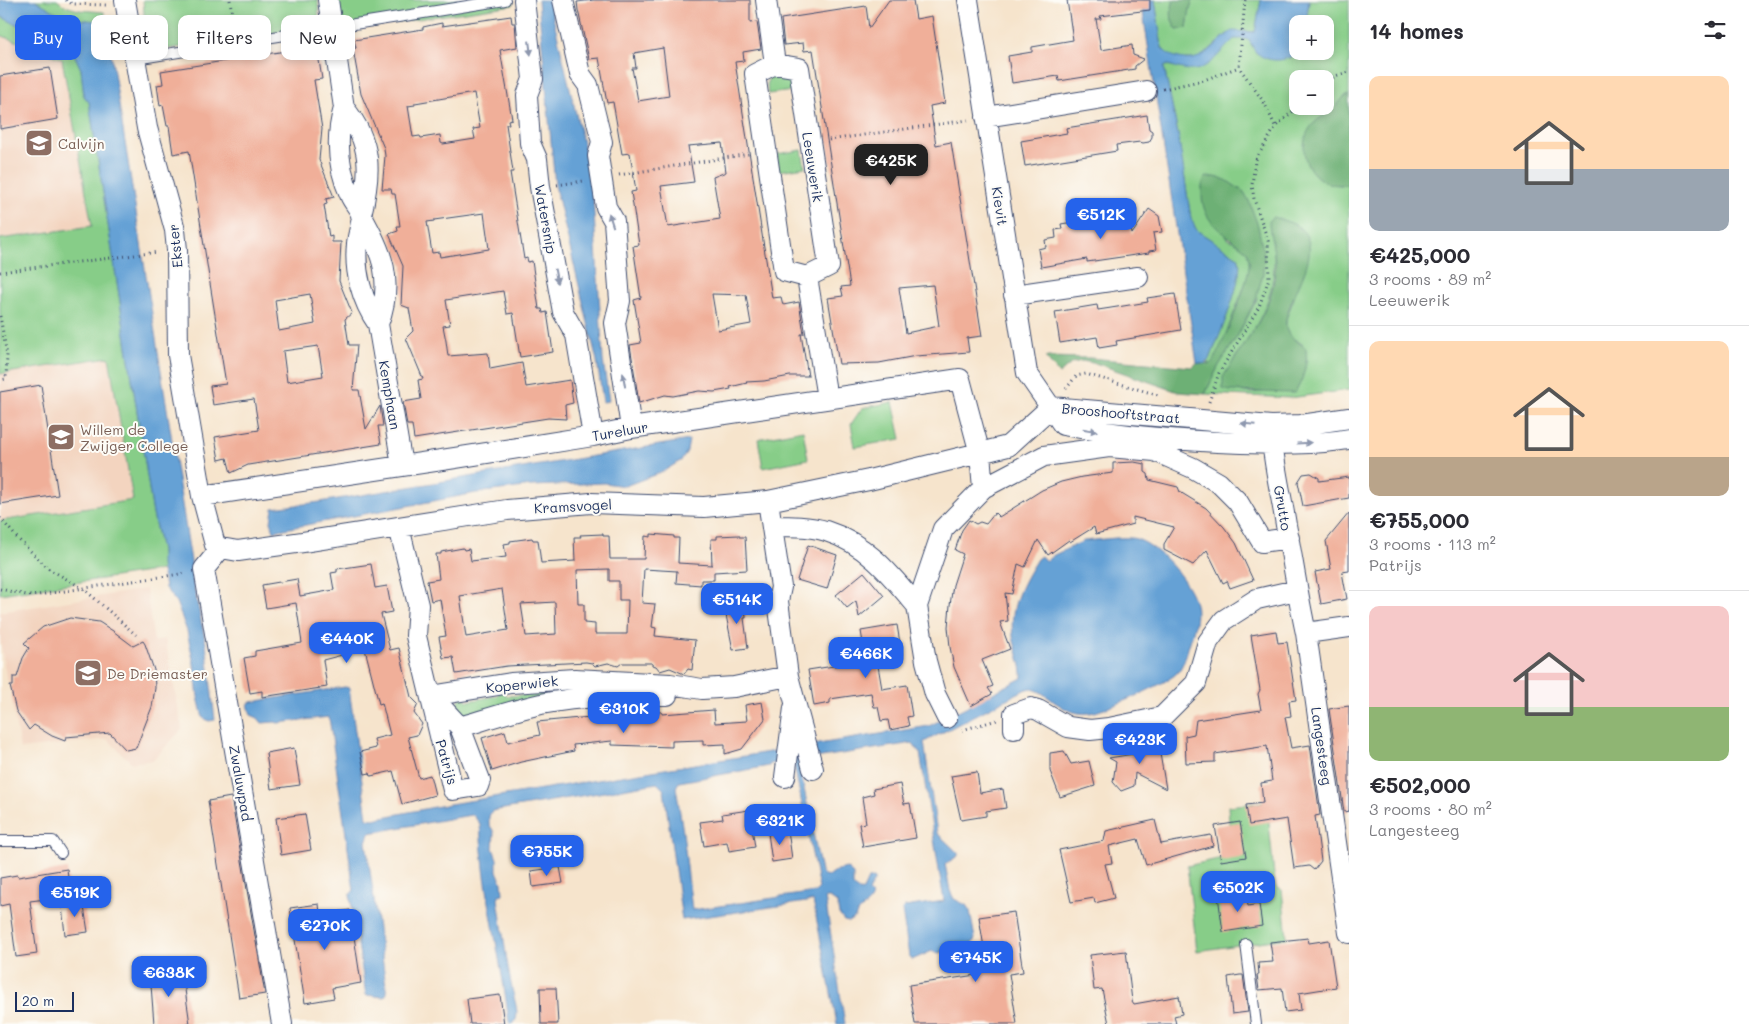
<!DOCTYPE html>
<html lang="en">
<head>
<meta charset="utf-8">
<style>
  :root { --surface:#fff; --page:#f7f7f7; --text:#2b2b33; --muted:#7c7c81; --line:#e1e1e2; --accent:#2563eb }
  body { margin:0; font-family:Mali,sans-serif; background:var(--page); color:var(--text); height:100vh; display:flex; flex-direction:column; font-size:19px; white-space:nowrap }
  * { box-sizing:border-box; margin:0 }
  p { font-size:16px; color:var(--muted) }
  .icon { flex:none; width:28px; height:28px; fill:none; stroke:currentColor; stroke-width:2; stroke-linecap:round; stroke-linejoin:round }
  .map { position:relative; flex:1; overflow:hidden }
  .drawer { display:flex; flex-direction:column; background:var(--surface); width:400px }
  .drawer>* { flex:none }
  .guide { position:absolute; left:15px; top:15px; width:475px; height:45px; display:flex; gap:10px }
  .controls { position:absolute; left:1289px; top:15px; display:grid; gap:10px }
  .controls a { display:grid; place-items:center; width:45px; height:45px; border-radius:10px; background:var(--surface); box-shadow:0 2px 8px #0003; font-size:25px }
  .scale { position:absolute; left:15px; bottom:12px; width:59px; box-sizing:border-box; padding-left:5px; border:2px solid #1b2f5e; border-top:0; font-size:14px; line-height:18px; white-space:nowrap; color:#1b2f5e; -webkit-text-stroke:4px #fdfcf7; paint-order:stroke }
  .price { position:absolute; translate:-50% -42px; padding:0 11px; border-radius:10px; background:var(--accent); color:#fff; font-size:16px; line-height:32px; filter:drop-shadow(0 1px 2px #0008) }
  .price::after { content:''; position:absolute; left:50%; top:30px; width:15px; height:11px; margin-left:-8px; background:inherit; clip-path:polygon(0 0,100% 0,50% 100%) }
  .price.current { background:#222; color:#fff }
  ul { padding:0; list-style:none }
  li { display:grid; align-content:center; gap:10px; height:265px; padding:0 20px }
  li+li { border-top:1px solid var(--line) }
  li span { display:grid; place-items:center; height:155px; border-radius:10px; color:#555 }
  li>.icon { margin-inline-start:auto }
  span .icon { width:90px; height:90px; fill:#fffc; stroke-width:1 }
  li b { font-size:21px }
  h2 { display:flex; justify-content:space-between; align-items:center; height:60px; padding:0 20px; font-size:21px }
  .pill { padding:0 18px; border-radius:10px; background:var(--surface); box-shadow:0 2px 8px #0003; font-size:18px; line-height:45px }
  .pill.current { background:var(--accent); color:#fff }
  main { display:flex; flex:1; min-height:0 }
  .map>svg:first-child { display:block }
  .built { fill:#f3d4bf }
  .green { fill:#87cd88; stroke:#517e73; fill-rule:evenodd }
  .forest { fill:#6db074; stroke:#447069 }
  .water { fill:#65a1d5; stroke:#40689a; fill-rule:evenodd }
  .building { fill:#f0af99; fill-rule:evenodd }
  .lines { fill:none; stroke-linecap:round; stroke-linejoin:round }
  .lane-casing { stroke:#3c4a6e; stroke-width:12 }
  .street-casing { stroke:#3c4a6e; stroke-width:22 }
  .path { stroke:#3c4a6e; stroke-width:3; stroke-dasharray:1 4; stroke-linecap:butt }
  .lane { stroke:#fff; stroke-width:10 }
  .street { stroke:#fff; stroke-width:20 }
  .oneway { fill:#8d97ae }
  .labels { text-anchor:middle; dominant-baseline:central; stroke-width:4; stroke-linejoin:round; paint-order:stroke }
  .education-label { font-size:14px; fill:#785e54; stroke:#fdfcf7; text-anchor:start }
  .street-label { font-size:14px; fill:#1b2f5e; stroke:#fdfcf7 }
</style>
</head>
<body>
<main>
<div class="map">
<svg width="1349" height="1024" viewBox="0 0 1349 1024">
  <rect width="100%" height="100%" fill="#fdfcf7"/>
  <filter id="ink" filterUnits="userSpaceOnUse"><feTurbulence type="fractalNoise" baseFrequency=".02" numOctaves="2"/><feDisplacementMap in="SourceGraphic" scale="10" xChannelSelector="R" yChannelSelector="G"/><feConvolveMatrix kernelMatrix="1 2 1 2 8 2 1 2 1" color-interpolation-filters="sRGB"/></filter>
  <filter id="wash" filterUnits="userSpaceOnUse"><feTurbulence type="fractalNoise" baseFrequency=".0096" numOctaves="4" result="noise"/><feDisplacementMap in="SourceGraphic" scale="20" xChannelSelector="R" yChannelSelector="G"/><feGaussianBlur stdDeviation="1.12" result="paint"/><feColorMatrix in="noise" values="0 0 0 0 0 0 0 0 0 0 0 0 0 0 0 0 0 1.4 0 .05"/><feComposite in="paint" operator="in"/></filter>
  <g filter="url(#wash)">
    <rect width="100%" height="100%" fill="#f6e4cc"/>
    <path class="built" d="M0,35L62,59L92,227L0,239Z
      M109,357L133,501L0,521V374Z
      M146,589L154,642L165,639L182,729L153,760L132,763L107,739L20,749L12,703L10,686L6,676L0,640V612Z"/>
    <path class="green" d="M35,0H57L65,6L79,10L104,12L106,22L66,18Z
      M143,0H318L319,27L147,52Z
      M338,0H513V5L343,30Z
      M1155,0H1174C1170,11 1170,21 1178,30L1187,27L1190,8L1193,0H1261L1255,32L1244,31L1227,34L1199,59H1183L1174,57L1168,55L1162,48Z
      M1309,0H1349V95L1345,96L1334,109L1313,125V173C1324,182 1335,186 1349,185V390L1290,398L1205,394L1218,367L1238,335L1257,299L1244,192C1231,185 1223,176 1207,177L1228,239L1238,243L1247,251L1250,265L1248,277L1218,354L1211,364L1207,363L1210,359C1217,340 1247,273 1238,257L1199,232L1196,229L1191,219L1178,134L1164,67C1170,63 1176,69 1183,68C1209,67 1217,55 1234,38L1245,39L1249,40L1256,53L1291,58L1298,51H1325V24H1306ZM1298,79H1325V106H1298ZM1292,224L1301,229L1307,239L1294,298L1286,319V330L1291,337L1302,344L1306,349L1304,367L1298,388L1251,393L1238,391L1233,361C1257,326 1276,299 1274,255C1274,245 1273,235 1269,225Z
      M0,16L74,54L81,69L84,96L89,102L153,514L161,550L162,570L0,594V521L133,500L109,357L0,374V239L92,226L62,59L0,35Z
      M771,74L789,75L793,91L768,94C767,86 766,81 771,74Z
      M802,150L805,167L779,171L777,154Z
      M893,402L901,439L855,447L851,424L862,408Z
      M803,430L808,459L763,468L758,439Z
      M599,685L462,717L458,702L462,696L468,701L496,696L502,690L507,696L541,694L546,687L552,693Z
      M1267,802L1275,886L1282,890L1287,938L1197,951L1187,866L1231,856L1228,806Z"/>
    <path class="forest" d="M1174,0H1193L1190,8L1187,28L1177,30C1170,21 1170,11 1174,0Z
      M1349,95V185C1340,185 1330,185 1323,181C1302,169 1298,141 1313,124C1319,118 1326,115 1332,110C1338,105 1341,97 1349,95Z
      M1207,177H1215L1226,180L1244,192L1249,201L1258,226L1264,255L1263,274L1256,299L1238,335L1218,367L1205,394L1178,392L1098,364L1082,361L1072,363L1059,374L1045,357L1090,358L1192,367L1197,363L1211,364C1222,347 1248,285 1249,266C1250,261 1248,256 1247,251C1227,234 1202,225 1202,194C1202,187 1201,181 1207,177Z
      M1273,217C1281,220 1294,222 1301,229C1329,255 1277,308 1287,331C1291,340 1301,342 1306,349C1308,362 1303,383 1294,393L1230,391L1223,389V377C1244,343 1273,311 1275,270C1276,252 1269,236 1269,220Z"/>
    <path class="water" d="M0,0H35L66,18L106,22L191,561L193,583L206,644L215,720L209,721L203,718L198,697L194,664L187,631L176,602L165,588L161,565V550L153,514L89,102L84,96L81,69L74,54L0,16Z
      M538,0H549L592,181L603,360L609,401L603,402L597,361L555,185Z
      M1141,0H1155L1162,48C1167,54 1171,56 1179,58C1203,65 1214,43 1232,31L1255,32L1261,0H1309L1306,24H1298V51C1288,62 1270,63 1258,54C1254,51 1252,45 1249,40L1245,39H1234C1224,48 1210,68 1195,70C1186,71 1176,67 1168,65L1164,67L1178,134L1191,219L1196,229L1199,232L1238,257C1247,274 1217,340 1210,359L1204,364L1197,363Z
      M689,440L687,451L682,460L662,472L625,486L604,483L532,486L476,493L274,531L271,522L273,508L320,502Z
      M1116,538C1123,538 1133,537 1139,540C1159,547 1191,583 1195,604C1198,617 1193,633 1189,645C1186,655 1184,665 1177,673C1168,683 1110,708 1095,712C1061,721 1046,685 1026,689L924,742L937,833L958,853V856L945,864L950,891L954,899L966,905L970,911L975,939L972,944L968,947L938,953L932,951L912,960L909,956L902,910L905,907L944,901L920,753L913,743L815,758L803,764L801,774L821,872L824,875L829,876L837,870L847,868L853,874V886C856,890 858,891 863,890L868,879L874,878V881L868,892L872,896C869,907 858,908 855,918L849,922L844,921L839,914L837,903L830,898H825L845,1024H837L813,901L682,920L664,790L657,783L492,811L489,816V824L494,832L493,848L497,859V871L502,883L503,894L499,895L498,899C503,930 506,962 513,993C515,1002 520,1015 514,1023L511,1024L509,1022C501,956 483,891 480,824L473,815H471L369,833L366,842L387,993L384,997L366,995L350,895L354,890L329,717L278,723L275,722L262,723L258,718L251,715L248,704L251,702L345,687L349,688L367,818L373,819L450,804L929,726L1022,678C1023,664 1015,649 1013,636C1009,607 1022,583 1037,559L1041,556L1046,561L1054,555L1084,541ZM793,760L819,888L815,892L692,910L683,832L676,787L679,782L769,766L770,764Z"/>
    <g id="blocks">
      <path class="building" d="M594,0H750V23L757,22L761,49L743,52L744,61L735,62L743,113L772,298L781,297L783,305L799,302L804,334H801L808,376H790L764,381L746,382L747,383L730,387L731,389L714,392L699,391L673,396L665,395L639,403L630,345L641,343L634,300L641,298L633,246L639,245L631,192L636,191L630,153L622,154L613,102L607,103L599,58L589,59L578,10L577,2ZM663,48L669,96L638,101L632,68H636L634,53ZM722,143L726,172L713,177L720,219L668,227L661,186L694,182L688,146ZM712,294L746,295L751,324L718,330Z
        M889,0H913L916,19L932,16L945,103L930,106L936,145L951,142L982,336L967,338L969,352L916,356L879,363L839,364L828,298L843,296L841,287L850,286L813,50L804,51L803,43L784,45L781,19L866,6L869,28ZM933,285L939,326L906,333L899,288Z
        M1067,0H1150V10L1100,16L1101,19H1096L1101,50L1132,45L1133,55L1144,59L1135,66V69L1059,81L1058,76L1012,83L1008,56L1032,52V47L1073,40Z
        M511,16L512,23H515L517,47L500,50L512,119L508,120L509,124H506L513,172H510L524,259L527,258L528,262L532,261L539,309H542L543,313L547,312L553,352L520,357L513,313L507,314L503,291L446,300L450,325L443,326L446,341L448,356L488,353L490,369L522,363L526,387L570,380L573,403L565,405L566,419L548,418L414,439L412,425H407L403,402L421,399L418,380L423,379L406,338L413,331L409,308L401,305L403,266L389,234L398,231L397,226H400L395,194H392L391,189H382L385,156L384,148L361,94L353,49L356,48L354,40L423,29V27L432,25L442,23V26ZM474,93L480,128L473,129L475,139L443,144L441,143L440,135L421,138L420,136L413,137L408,106L415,105V103ZM484,213L489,249L440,257L439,252L432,253L427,222L434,221V220Z
        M314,47L316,54H318L322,79L314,80L322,129L319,160L334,197L326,199L327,204L324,205L329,237L332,236V242H341L339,281L352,313L345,319L349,345H357L353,390H359L366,429L380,406L383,426H378L381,444L248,465L231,473L227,458L219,460L215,437L259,430L254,399L213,405L210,386L226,384L189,151L173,154L169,126H167L163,105L160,106L157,85L163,84L161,71L237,59V56L252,54V56ZM310,294L315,324L279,331L275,300ZM318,346L323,376L287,382L283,351Z
        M50,68L58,119L0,129V76Z
        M1147,115L1149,129L1152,131V137L1149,142L1143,143L1140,142L1116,145L1117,151L1025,166L1021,141L1067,133L1066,128Z
        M1149,209L1159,216L1162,232L1153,233L1156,250L1149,251V253L1087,262V259L1041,267L1038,249L1046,247L1045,240L1056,238L1055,230L1062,229L1061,224L1128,213L1132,234Z
        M1175,294L1181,330L1116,341L1117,345L1099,348L1097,337L1060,343L1055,312L1097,305L1098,310L1111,308L1148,302L1147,298Z
        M41,385L58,495L0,504V392Z
        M1134,462L1145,464V472L1148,474L1149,480L1178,487L1180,492L1206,508L1224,527L1236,543L1253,580L1230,588L1227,581L1223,583L1207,550L1193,565L1164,550V544L1174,527L1133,517V524L1096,534L1094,527L1070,542L1069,540L1048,555L1038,540L1025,567L1018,564L1012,594L1005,593L1008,621L1000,622L1010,649L982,660L993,686L988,688L992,694L971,706L954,667L950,647L948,627L950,605L953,585L963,554L955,550L962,530L969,520L976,524L980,522L986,524L995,513L999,517L1042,490L1061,482L1082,477L1113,473V463Z
        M1311,473L1319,478V481L1349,477V498L1303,506L1298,482L1303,474Z
        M1349,513V571L1342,572L1347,599L1321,604L1315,572L1331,569L1326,541Z
        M603,534V536H609L610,559H644L645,536L651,537V534L674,536V538H679L678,563L712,565L711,539H717V536L739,535V537H745L747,570L714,572V580H701V585L676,583L677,571L644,569L642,603L655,604L652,627L656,628L655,636L695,640L692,670L688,669L684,674L670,668L660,671L656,666L652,665V663H622L618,666L608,663L595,666L592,663L586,662L507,666L456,674L453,657L443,658L439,637L446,636L440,599L431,601L427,581L439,579L436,554H441V552L463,548L464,550L469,549L471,561L506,557L504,544L510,543V541L532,538L533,540H538L541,563L575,561L574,537H581L580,535ZM609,569V581H619V600H628L627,634H595V624L584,623V604H578L577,570ZM502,589L508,630L466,637L460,596ZM555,602L556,634L526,636L521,604Z
        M808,545L837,555L827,589L797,580Z
        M371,564L375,588L387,586L392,612L381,614L390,650L399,648L411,697L418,704L414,713L422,724L417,735L408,737L419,778L430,775L435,795L402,804L393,771L371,776L370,773L365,774L360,752L376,748L374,739L390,735L382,703L379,704L365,649L323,660L327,687L262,697V691L250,693L244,658L255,656V651L302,643L296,603L266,608L262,585L297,579L300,596L334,590L331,573L337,572V569Z
        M864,572L884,596L859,617L856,601L847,608L836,595Z
        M745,603L746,618H744L748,648L733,650L724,605Z
        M70,618L99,622L113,631L133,646L143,641L145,644L154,670L155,688L152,707L136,748L126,750L110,733L66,737L65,741L52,736L34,725L29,730L16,711L10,686H13V677H17L23,658L29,648L24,643L43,627Z
        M897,625L902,655L877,660L882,689L907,685L912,716L907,717L909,726L890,730L888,720L881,721L878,707H874L871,693L830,699V703L814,706L808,670L866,661L861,631Z
        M1276,631L1278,643L1287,642L1296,700L1289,701L1291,716L1285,717L1291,748L1310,745L1320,815L1315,816L1321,861L1314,870L1309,866L1294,868L1287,819L1249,825L1246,805L1263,803L1261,783L1272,781L1267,746L1215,754V762L1186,763L1185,736L1194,734L1196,720L1261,710L1258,694L1260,690L1251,635Z
        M762,702L765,719L742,749L725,754V744L703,745V740L672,741V747L612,745V741L573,745L574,751L521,762L492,771L482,738L505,731L508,742L540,735L537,722L601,716V713L631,711L662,712V714L714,710L715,723L747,721L745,705Z
        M1349,706V811L1344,812L1329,709Z
        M1156,730L1166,789L1135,773L1134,786L1121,791L1113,782L1116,762L1109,758L1146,752V732Z
        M294,748L300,785L271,789L266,753Z
        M1064,751L1071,764L1089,761L1095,786L1060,797L1050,771V753Z
        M977,772L980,793L1003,789L1006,808L986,811V816L961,820L951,776Z
        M900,784L904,804L910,803L916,838L863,847L859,824L866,823L862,797L874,794L873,789Z
        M231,797L265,994L239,998L208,801Z
        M749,810L755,847L729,851L727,842L704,846L700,822L723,819L722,814Z
        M305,814L311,850L281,855L276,818Z
        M1155,820L1161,844L1211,835L1213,846L1146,865L1138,839L1109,846L1112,863L1105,864L1114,898L1095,903L1094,898L1071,902L1059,850L1104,841L1106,831Z
        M1240,822L1246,857L1221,861L1215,826Z
        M788,830L792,859L772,862L768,833Z
        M560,867L563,883L533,887L531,871Z
        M67,869L70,896L30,901L37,954L16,957L9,904L0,906V878L17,875L18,877Z
        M1246,892L1248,906L1259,904L1262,926L1223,932L1218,896Z
        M83,900L88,932L65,935L62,906Z
        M319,904L320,914L350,910L361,983L332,988L334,998L305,1003L290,908Z
        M1014,912L1023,972L1009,974L1017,1024H915L909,985L976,975L975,968L987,966L979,917Z
        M1308,938L1309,943L1329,940L1336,987L1299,993L1301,1010L1285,1012L1282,988L1259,990L1257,975H1259L1258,963L1273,962L1270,942Z
        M1126,951L1132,1001L1134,1004L1179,996L1182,1014L1174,1016L1176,1024H1109L1102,989L1094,990L1090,955Z
        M175,969H182L190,1024H154L150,972Z
        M1240,975H1243L1248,1012L1232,1014L1228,977Z
        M540,988H556L558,1024H541Z
        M500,995L504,1024H470L467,999Z"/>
    </g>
  </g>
  <g filter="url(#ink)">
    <use href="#blocks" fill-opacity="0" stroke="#3c4a6e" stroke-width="1"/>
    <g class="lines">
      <defs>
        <path id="lane" d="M135,59L505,0
          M0,841H53L61,853
          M1246,944L1256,1024"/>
        <path id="street" d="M125,0L147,128L175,230L177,250L178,355L202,496L215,545L221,548L238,551L303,542L507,510L591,503L704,507L768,501L869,480L1008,446L1051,407
          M328,0L344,108C335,139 338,169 351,197C354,203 359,208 361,214C363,222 357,236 357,244C354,272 362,301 378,324L402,465
          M524,0L533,79L527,95L530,143L537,159L540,187L563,312L576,335L593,436
          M563,0L580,74L588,85L602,142L598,156L606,207L614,221L620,301L615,323L631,428
          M766,0L775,64
          M968,0L1027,373L1063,425C1122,436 1182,441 1242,443C1277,444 1314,445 1349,439
          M775,64L799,68L829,266L807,277L784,271L755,74Z
          M344,108C373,143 371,174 361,215C383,253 394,281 378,324
          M986,117L1146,91
          M807,277L827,398
          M1014,295L1138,277
          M1051,407L1271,426L1301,425L1349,418
          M1271,426C1272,459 1281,492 1286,525C1293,561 1298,597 1306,633L1349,933
          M202,496L455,458L593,436L631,428L960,379L980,454L983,488
          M768,501L781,587L778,601L788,676L813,769
          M773,526C790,526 809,526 826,531C867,544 891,575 917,606
          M399,527L418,605L416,636L453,790L478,786L480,780L460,727L431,696
          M221,548L204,569L282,1024
          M1306,633L1349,627
          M431,696L511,683L575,679L670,684L702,689L734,687L788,676
          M947,718L935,694L926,661L917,606L943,529L983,488L1044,456L1109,447L1155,451L1193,468L1219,483L1238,502L1262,542L1289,538
          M460,727C487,719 514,710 541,704C583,696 625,695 667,695
          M1014,729V714L1031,708L1038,710L1068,727L1090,730L1109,728L1162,717L1196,683L1208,642L1224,620L1257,599L1296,590
          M785,777L794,708"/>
      </defs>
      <use href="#lane" class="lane-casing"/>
      <use href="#street" class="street-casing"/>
      <path class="path" d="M66,0L72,4L107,5
        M230,0L234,30
        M1245,0L1239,67L1265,104L1275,126
        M1325,84L1335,76L1349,72
        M1163,89L1204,80L1239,67
        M829,140L968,120
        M619,175L749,154
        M557,185L583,181
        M0,272L158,252
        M0,316L7,355L6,379L0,380
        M1066,389L1076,376L1086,374L1158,395
        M1209,402L1219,373L1259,307L1269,278L1268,241L1254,199L1252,185L1255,161L1276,126L1299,106
        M0,518L19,540L49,569L84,589L136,635
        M0,589L31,596L187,573
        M962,730L997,720"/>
      <use href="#lane" class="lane"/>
      <use href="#street" class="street"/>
    </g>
    <defs><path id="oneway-solid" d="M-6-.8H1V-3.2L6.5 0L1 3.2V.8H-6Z" transform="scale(1.25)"/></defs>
    <g class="oneway">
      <use href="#oneway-solid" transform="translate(530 48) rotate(83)"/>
      <use href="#oneway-solid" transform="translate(611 220) rotate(-108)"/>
      <use href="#oneway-solid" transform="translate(556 276) rotate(79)"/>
      <use href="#oneway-solid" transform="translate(624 380) rotate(-99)"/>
      <use href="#oneway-solid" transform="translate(1248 424) rotate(-175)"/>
      <use href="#oneway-solid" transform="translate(1090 430) rotate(10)"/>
      <use href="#oneway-solid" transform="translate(1304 443) rotate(-3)"/>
    </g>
  </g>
  <defs>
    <symbol id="school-square" viewBox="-11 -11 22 22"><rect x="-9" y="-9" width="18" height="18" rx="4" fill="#8d6e63" stroke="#fdfcf7"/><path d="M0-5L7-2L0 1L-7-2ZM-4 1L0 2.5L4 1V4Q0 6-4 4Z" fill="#fff"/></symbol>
  </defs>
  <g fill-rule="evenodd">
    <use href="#school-square" x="23" y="127" width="32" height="32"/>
    <use href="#school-square" x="45" y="421" width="32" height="32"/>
    <use href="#school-square" x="72" y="657" width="32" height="32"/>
  </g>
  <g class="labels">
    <g class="education-label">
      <text x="58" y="143">Calvijn</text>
      <text x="80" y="429">Willem de<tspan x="80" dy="16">Zwijger College</tspan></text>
      <text x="107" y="673">De Driemaster</text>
    </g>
    <g class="street-label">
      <text transform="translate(813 167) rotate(81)">Leeuwerik</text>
      <text transform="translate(1000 206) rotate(81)">Kievit</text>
      <text transform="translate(546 219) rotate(80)">Watersnip</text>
      <text transform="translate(175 246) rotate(-96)">Ekster</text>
      <text transform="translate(390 395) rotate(80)">Kemphaan</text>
      <text transform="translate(1121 413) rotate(5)">Brooshooftstraat</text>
      <text transform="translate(620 431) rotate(-10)">Tureluur</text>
      <text transform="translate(573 506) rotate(-3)">Kramsvogel</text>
      <text transform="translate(1283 508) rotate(80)">Grutto</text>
      <text transform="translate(522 684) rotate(-6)">Koperwiek</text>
      <text transform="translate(1322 746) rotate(82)">Langesteeg</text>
      <text transform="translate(447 762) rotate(74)">Patrijs</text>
      <text transform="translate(241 783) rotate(80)">Zwaluwpad</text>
    </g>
  </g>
</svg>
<div class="controls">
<a>+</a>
<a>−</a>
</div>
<div class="scale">20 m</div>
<b class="price current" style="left:891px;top:186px">€425K</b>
<b class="price" style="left:1101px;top:240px">€512K</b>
<b class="price" style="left:737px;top:625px">€514K</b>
<b class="price" style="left:347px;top:664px">€440K</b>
<b class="price" style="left:866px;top:679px">€466K</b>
<b class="price" style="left:624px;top:734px">€310K</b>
<b class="price" style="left:1140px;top:765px">€423K</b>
<b class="price" style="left:780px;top:846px">€321K</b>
<b class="price" style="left:547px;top:877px">€755K</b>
<b class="price" style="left:1238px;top:913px">€502K</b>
<b class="price" style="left:75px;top:918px">€519K</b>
<b class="price" style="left:325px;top:951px">€270K</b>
<b class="price" style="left:976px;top:983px">€745K</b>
<b class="price" style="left:169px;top:998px">€638K</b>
<div class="guide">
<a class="pill current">Buy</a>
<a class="pill">Rent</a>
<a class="pill">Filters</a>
<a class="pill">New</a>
</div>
</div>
<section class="drawer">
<h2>14 homes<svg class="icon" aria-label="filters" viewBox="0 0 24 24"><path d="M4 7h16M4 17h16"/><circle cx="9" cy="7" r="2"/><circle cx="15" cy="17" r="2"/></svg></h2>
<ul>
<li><span style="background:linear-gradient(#ffd9b3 60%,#9aa5b1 0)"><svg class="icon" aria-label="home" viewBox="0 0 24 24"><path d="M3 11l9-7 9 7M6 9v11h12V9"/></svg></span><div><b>€425,000</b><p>3 rooms · 89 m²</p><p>Leeuwerik</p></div></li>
<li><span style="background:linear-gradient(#ffd9b3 75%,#b9a48a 0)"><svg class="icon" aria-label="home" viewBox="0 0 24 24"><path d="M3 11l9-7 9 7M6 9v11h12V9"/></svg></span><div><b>€755,000</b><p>3 rooms · 113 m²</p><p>Patrijs</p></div></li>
<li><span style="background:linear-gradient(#f6c9c9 65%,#8fb573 0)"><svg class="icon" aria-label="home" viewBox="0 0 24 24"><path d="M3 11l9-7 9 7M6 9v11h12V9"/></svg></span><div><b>€502,000</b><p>3 rooms · 80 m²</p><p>Langesteeg</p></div></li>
</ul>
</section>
</main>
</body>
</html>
